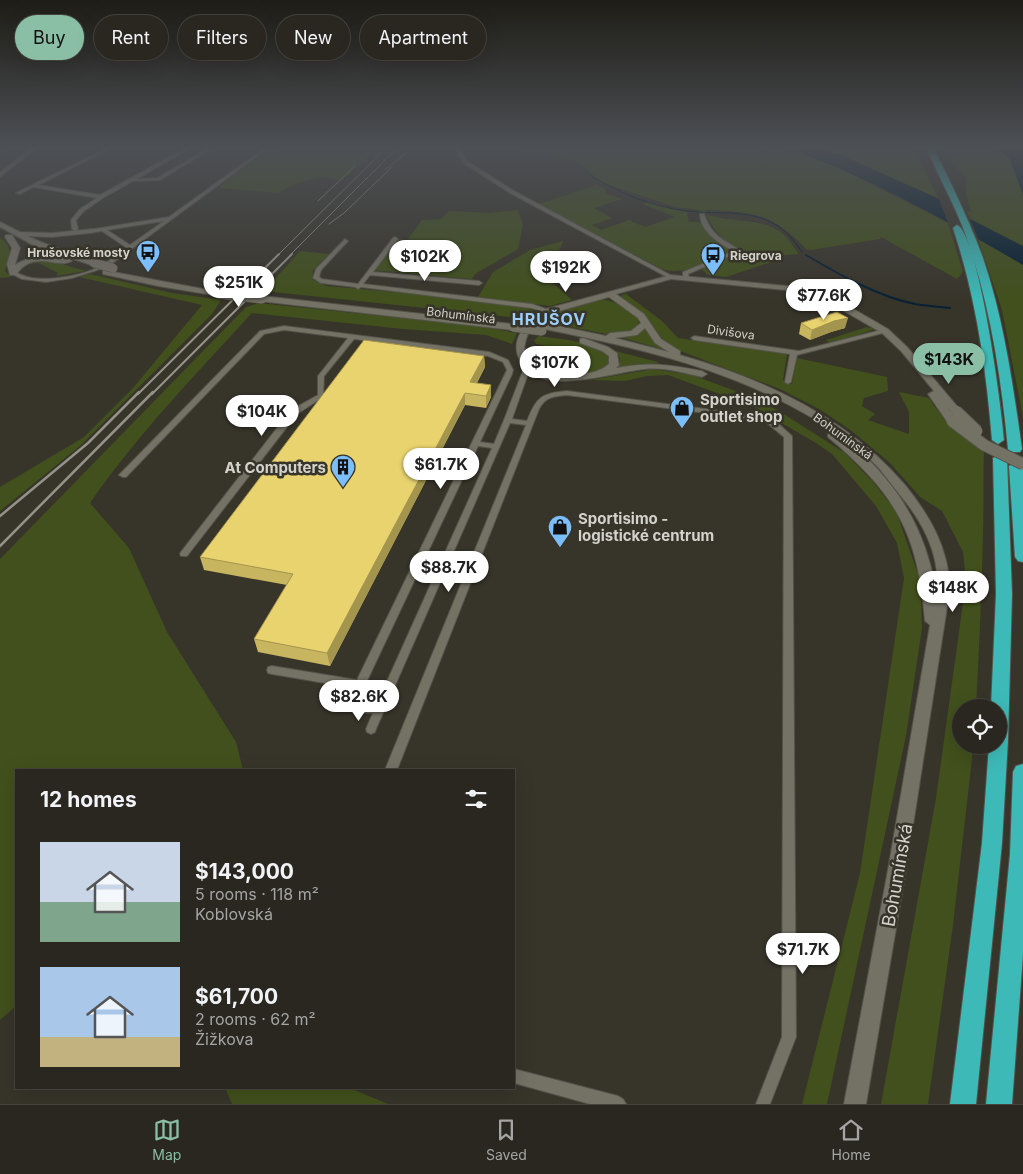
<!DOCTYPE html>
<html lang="en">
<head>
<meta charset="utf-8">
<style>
  :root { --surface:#292720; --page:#312f29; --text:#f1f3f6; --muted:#a5a5a5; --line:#45443e; --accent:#8abfa5 }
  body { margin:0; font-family:Inter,sans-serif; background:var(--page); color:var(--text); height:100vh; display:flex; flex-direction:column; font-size:19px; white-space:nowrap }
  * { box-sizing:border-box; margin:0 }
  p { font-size:16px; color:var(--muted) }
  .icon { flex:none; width:28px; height:28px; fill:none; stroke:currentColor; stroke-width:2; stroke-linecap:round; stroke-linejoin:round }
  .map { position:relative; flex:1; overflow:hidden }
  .drawer { position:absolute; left:15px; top:769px; width:500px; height:320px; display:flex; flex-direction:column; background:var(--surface); border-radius:0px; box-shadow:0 5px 20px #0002,0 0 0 1px var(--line) }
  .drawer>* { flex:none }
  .hud { position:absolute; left:15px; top:15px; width:500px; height:45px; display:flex; gap:10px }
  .controls { position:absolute; left:952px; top:699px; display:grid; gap:10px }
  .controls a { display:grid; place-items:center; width:55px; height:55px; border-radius:50%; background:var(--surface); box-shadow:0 5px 20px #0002,0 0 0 1px var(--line); font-size:25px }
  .price { position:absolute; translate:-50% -42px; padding:0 11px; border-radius:18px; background:#fff; color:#222; font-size:16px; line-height:32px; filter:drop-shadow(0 1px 2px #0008) }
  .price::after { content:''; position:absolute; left:50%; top:30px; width:15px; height:11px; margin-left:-8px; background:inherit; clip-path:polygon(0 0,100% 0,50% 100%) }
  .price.current { background:var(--accent); color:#111 }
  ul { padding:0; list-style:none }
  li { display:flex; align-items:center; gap:15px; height:125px; padding:0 25px }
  li span { display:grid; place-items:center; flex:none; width:140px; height:100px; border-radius:0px; color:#555 }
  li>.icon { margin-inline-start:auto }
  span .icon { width:60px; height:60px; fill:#fffc; stroke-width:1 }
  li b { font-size:21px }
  h2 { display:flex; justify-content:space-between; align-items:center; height:60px; padding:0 25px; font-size:21px }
  .tag { padding:0 18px; border-radius:22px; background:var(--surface); box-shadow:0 5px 20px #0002,0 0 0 1px var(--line); font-size:18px; line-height:45px }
  .tag.current { background:var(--accent); color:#111 }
  .dock { display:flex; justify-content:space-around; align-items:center; height:70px; border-top:1px solid var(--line); background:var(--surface); font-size:14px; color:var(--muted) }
  .dock a { display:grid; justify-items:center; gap:2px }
  .dock .current { color:var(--accent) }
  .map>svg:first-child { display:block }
  .green { fill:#41501c }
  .water { fill:#072134 }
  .pier { fill:#37342a }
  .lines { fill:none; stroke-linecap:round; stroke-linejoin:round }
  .stream-far1 { stroke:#072134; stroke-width:1 }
  .stream { stroke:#072134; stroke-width:2 }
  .street-casing { stroke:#54534a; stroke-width:2 }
  .secondary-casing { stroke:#54534a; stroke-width:2 }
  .highway-casing { stroke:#54534a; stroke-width:2 }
  .street { fill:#747165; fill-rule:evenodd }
  .secondary { fill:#747165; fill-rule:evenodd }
  .highway { fill:#3dbab8; fill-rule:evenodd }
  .rail-far2 { stroke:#94938a; stroke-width:1 }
  .rail-far1 { stroke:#94938a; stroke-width:2 }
  .rail { stroke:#94938a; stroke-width:2.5 }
  .secondary-bridge-far1-casing { stroke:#54534a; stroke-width:10; stroke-linecap:butt }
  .secondary-bridge-casing { stroke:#54534a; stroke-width:13; stroke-linecap:butt }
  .secondary-bridge-far1 { stroke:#747165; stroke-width:9 }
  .secondary-bridge { stroke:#747165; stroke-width:11 }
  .wall { fill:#c8b55f }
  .shaded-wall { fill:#a3944e }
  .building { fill:#e9d36f; stroke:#a3944e }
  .labels { text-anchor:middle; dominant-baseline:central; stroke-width:5; stroke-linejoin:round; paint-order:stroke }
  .far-poi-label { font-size:12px; font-weight:bold; fill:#d3d2cb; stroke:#37342a; text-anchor:end }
  .far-street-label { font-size:12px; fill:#d3d2cb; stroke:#37342a }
  .poi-label { font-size:15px; font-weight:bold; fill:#d3d2cb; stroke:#37342a; text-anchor:start }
  .far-district-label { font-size:16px; font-weight:bold; letter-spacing:1px; fill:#9ecefa; stroke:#37342a }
  .near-street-label { font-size:18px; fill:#d3d2cb; stroke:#37342a }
</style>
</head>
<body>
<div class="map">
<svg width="1023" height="1104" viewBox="0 0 1023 1104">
  <rect width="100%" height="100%" fill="#37342a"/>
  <path class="green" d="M506,147H785L829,163L948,223L963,272L957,279L881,237L880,239L811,250L806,249C773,213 753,212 706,210V214C730,224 765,216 784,235C790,240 794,248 799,254C759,258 724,254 706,214L699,213L700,210L675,207L603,183L576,161L519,152Z
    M814,147H913L939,199L841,155Z
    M941,147H995L1010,159L1023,195V246L970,219L967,211L971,212L966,193V179Z
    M269,149L369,156L344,179L335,180L323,177L297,183L278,193L218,188Z
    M596,185L606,189L605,193L622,199L594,208L612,218L592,225L601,230L629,220L645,227L675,217L643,204L647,202L687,212L689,222H700L712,238L734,251C711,259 686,277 662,269L539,204Z
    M518,210L523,225L518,249L475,274L472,279L372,270L397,239L407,240L422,220L441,219L449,211L489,213Z
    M0,238C15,248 9,256 5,271L11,277L0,278Z
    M978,239L1023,265V417L1002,310Z
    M563,241L559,251L572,252L593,267L552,282L572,300L550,306L478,297L493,272L530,250Z
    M300,251L329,254L313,270L312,279L326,286L443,296L523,307L533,310L534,314L529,319L264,291Z
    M739,253L761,258H784L726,277L708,275L700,268Z
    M37,260L55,262L86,271L56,276L58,273L39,263L27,264Z
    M90,274L172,293L221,300L212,314L80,446L0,511V487L84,437L133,388L202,305L79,277Z
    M626,294L662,321L678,338L787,354L783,380L792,384L797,358L887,377L888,391L864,398L862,406L875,414L868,420L909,434V412L899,392L929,398C943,421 962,436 984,450C983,477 984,503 983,531C982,590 979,649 976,707L961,708V745H973L972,759L953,925L928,1104H881L936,798L966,581L963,552L942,511L920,497L890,463L853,432L821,410L780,389L675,349L663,340L643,313L622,299L621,295Z
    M593,299C613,298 623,307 638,318L639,326L635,330L607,334L545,322L546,318L556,312Z
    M259,303L477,326L517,333L512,344L486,335L403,329L252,313C195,375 138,434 90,503L129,548L167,632L236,742L243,770H16V1006L0,1020V559L246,307Z
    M867,327L875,329L831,344L826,340Z
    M645,328L665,350L620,337L637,334Z
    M539,336C562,340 597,340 612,359C605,379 576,375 560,372L575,351L536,344L534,340Z
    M615,351L658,362L659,363L616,368C622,362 621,357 615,351Z
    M653,369L692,375L752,397L779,411L845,453L873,482L896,511L920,580L922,628L906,736L827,1104H802L860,873L904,578L897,543L876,506L832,454L816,443L752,406L668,375L647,376L625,381L591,380Z
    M225,1088H350L388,1104H232Z"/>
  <path class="water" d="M785,147H814L841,155L939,199L970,219L1023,246V265C947,220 868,177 785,147Z
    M995,147H1023V195L1010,159Z"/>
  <path class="pier" d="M938,196L968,215L980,242L949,226Z"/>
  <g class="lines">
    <path class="stream-far1" d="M0,151L20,147
      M585,172C612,189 642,203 674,209C726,219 768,199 802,252"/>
    <path class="stream" d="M806,255C838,274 879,297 915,304C927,306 939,307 950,308"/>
    <defs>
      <path id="street" d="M9,147H16L0,151V149Z
        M109,147H114L38,185L100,195L187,147H192L137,179L157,178L210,147H215L160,180L133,181L103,198L84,211L76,220L78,229L75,231L72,229L71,220L80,209L97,198L33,187L20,194L16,193Z
        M266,147H270L107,267L72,278L46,282L22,279L10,273L13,271C19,274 25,277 32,278C52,281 87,275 104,264C112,259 119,253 127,248L102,231L90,233L88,232V230L169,217ZM164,221L130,245L107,230Z
        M454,147H458L467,161L514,191L674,277L669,278L510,193L463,163Z
        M700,214H704C713,238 722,238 741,251L688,274L689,277L686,279L683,277V272L734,251C719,244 700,231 700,214Z
        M395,237L398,239L373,272L479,281L482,283L479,285L370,275L363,284L532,304L552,311L549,313L531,308L361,287L358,289L355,287L321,283L313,278L316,269L345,239L348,241L321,270L319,277L322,279L358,284L393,238Z
        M284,326L489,352L508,360L513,370L512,374L480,442L494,444L504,420L524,368L527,366L530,368L512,419L527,421C536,398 541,393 567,391L760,416L773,419L792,436L796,1037L770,1104H756L782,1037L784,437L767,423L759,420L567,395C554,396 545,397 539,409L397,770H385L526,425L510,423L376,729L375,732L371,734L367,732L366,729L373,713H360L356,712L349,699L354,688L272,674L268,673L267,670L268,667L272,666L357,680L507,370L503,362L488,356L354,339L324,376L323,397L297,414L187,556H181L180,554L181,552L291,410L318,395V376L348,338L284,330L264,334L126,477H123L119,475L260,331ZM478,446L492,448L380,697L369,705H363L359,699L365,685Z
        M885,329L888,331L887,332L797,355L791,382L788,384L785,382L790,354L694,340L691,338L694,336L799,351Z
        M514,1069L618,1096L623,1099L626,1104H590L514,1083Z"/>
      <path id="secondary" d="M32,147H38L0,177V172Z
        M0,222L20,232L52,233L93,229L94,231L90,233L52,237L27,236L41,242L98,263L91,265L35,246L0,227Z
        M6,235H12L20,248L15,265C29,255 58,252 72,261C58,270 34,248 16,275H10L7,264L12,248L5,237Z
        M103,270L219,292L223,294L219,296L158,286L103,274Z
        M671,275L787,286L843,303L888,329L907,347L961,411L960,413H952L947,407L957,421L952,424L948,423L928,394L934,391L901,351L882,333L837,307L786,290L671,279L616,294L644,314L661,339L680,351V355C764,379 847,417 905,485C930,516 948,547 950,588L906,870L866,1104H844L888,870L930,625L925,621C918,533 896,494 828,437V433C838,430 847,442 854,447C900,485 927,534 936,592C942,557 922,521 900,495C893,486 886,477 879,468C862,450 840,435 819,422C735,370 640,348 544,329L540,326L544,323L606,336L610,333L631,331L641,323L638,318L609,297L552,313L538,322L531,320L546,309ZM645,328L655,343L669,352L615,338L637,335Z
        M262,296L513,324L517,327L513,330L259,301L258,299Z
        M524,331L528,334C512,371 554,376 580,373C586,373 594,373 599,370C603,369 606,366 609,364V356L602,351L580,343V339L583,338L608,347L617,353L619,365L616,368C650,362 668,364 702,371L707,374L702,377C684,373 664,367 645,369C613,372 539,398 520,361C515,351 515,342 521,332Z"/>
      <path id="highway" d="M926,147H933C951,183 969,220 983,258C1004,320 1013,385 1022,449L1020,452H1010L1008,449C1001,376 990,303 965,233C954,203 938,176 926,147Z
        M957,225C979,234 1002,411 1004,440L998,444L992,440C986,367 976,297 953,228Z
        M1000,454L1007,458L1012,594L1008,740L1002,843L976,1104H950L982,843L989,745H999V708H991L996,594L993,458Z
        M1016,462L1021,463L1023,470V562L1018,561L1015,557L1009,466Z
        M1023,764V954L1012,1104H986L1010,854L1013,772L1016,766Z"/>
    </defs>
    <use href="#street" class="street-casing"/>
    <use href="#secondary" class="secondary-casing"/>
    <use href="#highway" class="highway-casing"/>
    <use href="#street" class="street"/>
    <use href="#secondary" class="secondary"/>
    <use href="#highway" class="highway"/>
    <path class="rail-far2" d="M385,170L408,151
      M318,201L355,166
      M329,224L344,213L392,167
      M278,255L387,147
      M290,255L398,147"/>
    <path class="rail-far1" d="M138,394L279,254
      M152,394L292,254"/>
    <path class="rail" d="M0,516L88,443L139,392
      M0,546L153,392"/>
    <defs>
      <path id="secondary-bridge-far1" d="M94,263L113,268
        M219,294L262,299
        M513,327L542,331"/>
      <path id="secondary-bridge" d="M956,411L977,431
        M952,421L984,445L1023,464"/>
    </defs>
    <use href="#secondary-bridge-far1" class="secondary-bridge-far1-casing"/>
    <use href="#secondary-bridge" class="secondary-bridge-casing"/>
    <use href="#secondary-bridge-far1" class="secondary-bridge-far1"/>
    <use href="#secondary-bridge" class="secondary-bridge"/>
  </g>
  <path class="wall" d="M801,323L845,328L831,332L810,340L799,334Z
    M484,356L485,367L477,383L491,397L486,408L465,405L330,666L258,652L254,639L287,585L204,570L200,557Z"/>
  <path class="shaded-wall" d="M848,318L845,328L831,332L810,340L812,330L834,321Z
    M484,356L485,367L471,394L470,382Z
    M491,385V397L486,408V396Z
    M465,393V405L330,666L327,653Z"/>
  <path class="building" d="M837,312L848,318L834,321L812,330L801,323Z
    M364,340L484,356L470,382L491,385L486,396L465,393L327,653L254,639L293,574L200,557Z"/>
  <linearGradient id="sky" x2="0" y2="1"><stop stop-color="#1e1d17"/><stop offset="0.49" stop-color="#4d5055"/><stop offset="1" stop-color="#4d5055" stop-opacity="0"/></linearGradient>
  <rect width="1023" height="301" fill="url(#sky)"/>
  <defs>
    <symbol id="bus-pin" viewBox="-11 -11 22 30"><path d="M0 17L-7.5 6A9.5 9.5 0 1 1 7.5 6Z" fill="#7cbef9" stroke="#37342a"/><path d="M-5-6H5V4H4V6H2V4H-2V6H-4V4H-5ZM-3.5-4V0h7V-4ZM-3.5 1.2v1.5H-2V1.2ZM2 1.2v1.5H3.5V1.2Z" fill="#111"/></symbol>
    <symbol id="shop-pin" viewBox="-11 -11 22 30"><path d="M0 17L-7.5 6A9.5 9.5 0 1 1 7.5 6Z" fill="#7cbef9" stroke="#37342a"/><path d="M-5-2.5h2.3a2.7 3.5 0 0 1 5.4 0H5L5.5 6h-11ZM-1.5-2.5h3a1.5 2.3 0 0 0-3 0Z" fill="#111"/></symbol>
    <symbol id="building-pin" viewBox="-11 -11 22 30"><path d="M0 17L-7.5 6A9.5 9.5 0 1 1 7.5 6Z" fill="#7cbef9" stroke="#37342a"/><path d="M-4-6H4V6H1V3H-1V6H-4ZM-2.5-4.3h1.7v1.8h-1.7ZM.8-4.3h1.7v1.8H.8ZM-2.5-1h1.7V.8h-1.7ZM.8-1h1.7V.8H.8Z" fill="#111"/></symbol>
  </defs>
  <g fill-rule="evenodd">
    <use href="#bus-pin" x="134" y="238" width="28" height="38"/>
    <use href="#bus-pin" x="699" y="241" width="28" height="38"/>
    <use href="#shop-pin" x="668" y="394" width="28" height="38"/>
    <use href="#building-pin" x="329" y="453" width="28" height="38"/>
    <use href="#shop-pin" x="546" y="513" width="28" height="38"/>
  </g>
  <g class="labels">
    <g class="far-poi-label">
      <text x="130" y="252">Hrušovské mosty</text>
      <text x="730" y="255" text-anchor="start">Riegrova</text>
    </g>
    <g class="far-street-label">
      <text transform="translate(461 315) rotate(7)">Bohumínská</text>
      <text transform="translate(731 332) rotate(8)">Divišova</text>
      <text transform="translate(843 436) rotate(36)">Bohumínská</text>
    </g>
    <g class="poi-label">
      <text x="700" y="399">Sportisimo<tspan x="700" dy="17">outlet shop</tspan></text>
      <text x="326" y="467" text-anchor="end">At Computers</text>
      <text x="578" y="518">Sportisimo -<tspan x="578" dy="17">logistické centrum</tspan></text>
    </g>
    <g class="far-district-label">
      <text x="549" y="319">HRUŠOV</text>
    </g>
    <g class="near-street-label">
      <text transform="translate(897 875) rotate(-80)">Bohumínská</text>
    </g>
  </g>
</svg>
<div class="controls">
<a><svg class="icon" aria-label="locate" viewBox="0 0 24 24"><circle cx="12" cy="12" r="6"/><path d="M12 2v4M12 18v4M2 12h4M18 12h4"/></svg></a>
</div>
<b class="price" style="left:425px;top:282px">$102K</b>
<b class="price" style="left:566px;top:293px">$192K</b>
<b class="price" style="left:239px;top:308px">$251K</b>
<b class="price" style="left:824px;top:321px">$77.6K</b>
<b class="price current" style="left:949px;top:385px">$143K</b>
<b class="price" style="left:555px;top:388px">$107K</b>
<b class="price" style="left:262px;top:437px">$104K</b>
<b class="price" style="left:441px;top:490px">$61.7K</b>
<b class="price" style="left:449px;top:593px">$88.7K</b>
<b class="price" style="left:953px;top:613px">$148K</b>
<b class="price" style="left:359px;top:722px">$82.6K</b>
<b class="price" style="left:803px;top:975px">$71.7K</b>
<div class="hud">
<a class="tag current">Buy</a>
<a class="tag">Rent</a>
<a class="tag">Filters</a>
<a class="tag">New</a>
<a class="tag">Apartment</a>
</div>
<section class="drawer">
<h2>12 homes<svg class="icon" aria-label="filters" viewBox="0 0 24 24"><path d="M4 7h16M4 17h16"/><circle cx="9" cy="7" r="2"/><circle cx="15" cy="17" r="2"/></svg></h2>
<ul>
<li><span style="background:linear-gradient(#c9d6e8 60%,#7fa58c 0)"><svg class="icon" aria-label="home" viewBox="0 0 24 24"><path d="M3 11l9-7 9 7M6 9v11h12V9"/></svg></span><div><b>$143,000</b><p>5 rooms · 118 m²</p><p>Koblovská</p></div></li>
<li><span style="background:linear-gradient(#a9c7e8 70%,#c2b280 0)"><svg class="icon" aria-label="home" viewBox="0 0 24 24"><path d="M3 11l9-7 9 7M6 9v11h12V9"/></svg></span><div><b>$61,700</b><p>2 rooms · 62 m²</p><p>Žižkova</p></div></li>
</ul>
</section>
</div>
<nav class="dock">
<a class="current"><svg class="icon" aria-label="map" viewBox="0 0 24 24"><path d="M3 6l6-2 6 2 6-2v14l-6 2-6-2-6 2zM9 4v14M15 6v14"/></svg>Map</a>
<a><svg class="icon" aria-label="saved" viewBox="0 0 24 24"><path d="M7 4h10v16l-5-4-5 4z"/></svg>Saved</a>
<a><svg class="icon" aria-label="home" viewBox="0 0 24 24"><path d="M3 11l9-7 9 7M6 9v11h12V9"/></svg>Home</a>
</nav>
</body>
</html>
